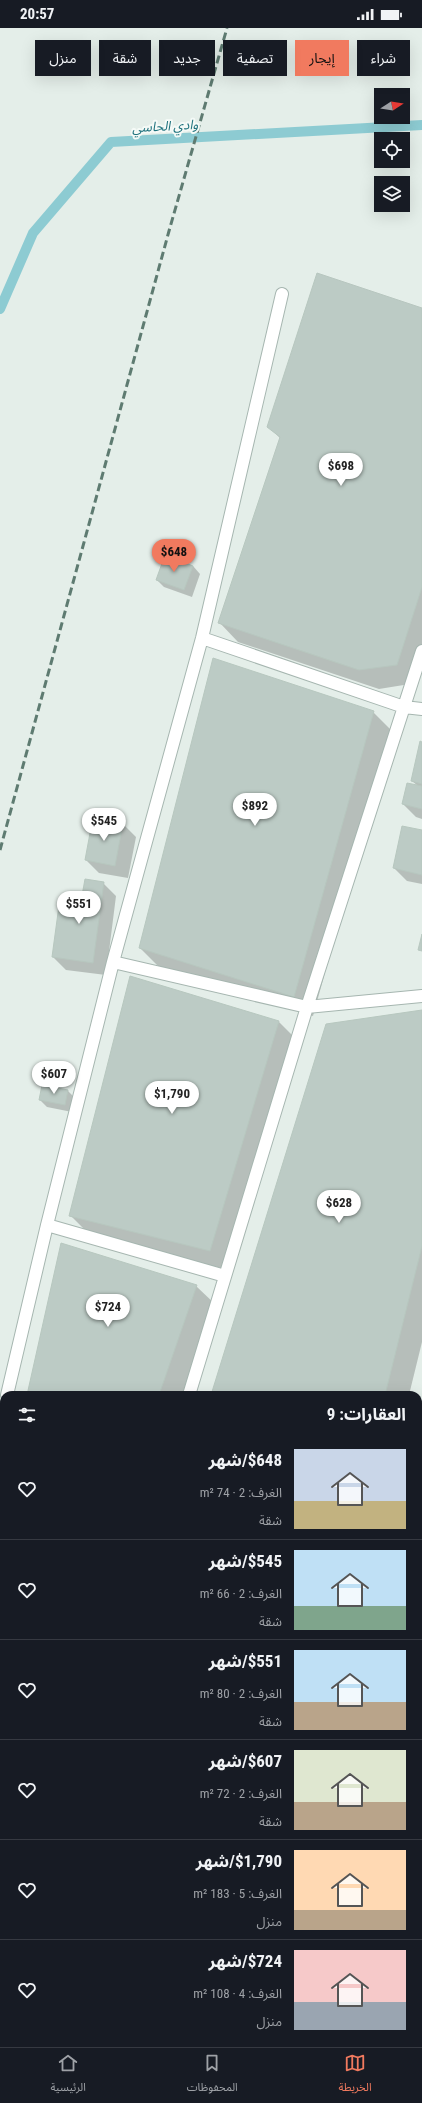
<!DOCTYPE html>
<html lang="ar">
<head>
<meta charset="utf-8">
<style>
  :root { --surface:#171b24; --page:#20242c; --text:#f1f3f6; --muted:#9ea1a6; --line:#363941; --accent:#f17a5f }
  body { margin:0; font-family:"Roboto Condensed","Noto Sans Arabic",sans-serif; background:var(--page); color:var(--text); direction:rtl; height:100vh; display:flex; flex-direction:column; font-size:15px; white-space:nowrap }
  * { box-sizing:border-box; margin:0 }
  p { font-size:13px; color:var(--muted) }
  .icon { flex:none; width:22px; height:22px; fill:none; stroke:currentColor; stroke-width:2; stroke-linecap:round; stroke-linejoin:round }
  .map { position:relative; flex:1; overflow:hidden; direction:ltr }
  .drawer { position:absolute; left:0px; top:1363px; width:422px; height:656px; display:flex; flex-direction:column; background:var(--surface); border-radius:12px 12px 0 0; box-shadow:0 4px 16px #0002; direction:rtl }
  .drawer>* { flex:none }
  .guide { position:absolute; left:12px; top:12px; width:398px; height:36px; direction:rtl; display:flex; gap:8px }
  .needle { width:26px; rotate:78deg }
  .fabs { position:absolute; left:374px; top:60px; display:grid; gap:8px }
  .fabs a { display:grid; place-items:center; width:36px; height:36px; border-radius:0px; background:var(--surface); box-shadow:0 4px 16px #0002; font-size:20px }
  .price { position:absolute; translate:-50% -34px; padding:0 9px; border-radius:14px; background:#fff; color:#222; font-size:13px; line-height:26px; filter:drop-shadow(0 1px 2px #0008) }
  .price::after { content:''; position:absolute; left:50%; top:24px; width:12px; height:9px; margin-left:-6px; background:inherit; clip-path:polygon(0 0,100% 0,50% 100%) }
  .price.current { background:var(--accent); color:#111 }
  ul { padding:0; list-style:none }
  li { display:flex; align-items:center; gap:12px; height:100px; padding:0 16px }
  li+li { border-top:1px solid var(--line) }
  li span { display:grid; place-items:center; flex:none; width:112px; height:80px; border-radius:0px; color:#555 }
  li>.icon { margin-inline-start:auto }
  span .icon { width:48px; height:48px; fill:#fffc; stroke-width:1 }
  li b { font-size:17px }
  h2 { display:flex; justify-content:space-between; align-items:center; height:48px; padding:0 16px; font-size:17px }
  .tag { padding:0 14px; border-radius:0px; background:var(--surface); box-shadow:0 4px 16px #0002; font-size:14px; line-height:36px }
  .tag.current { background:var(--accent); color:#111 }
  .status { display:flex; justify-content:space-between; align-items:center; height:28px; padding:0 20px; background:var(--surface); direction:ltr }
  .status svg { height:11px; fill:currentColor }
  .tabs { display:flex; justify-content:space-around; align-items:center; height:56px; border-top:1px solid var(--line); background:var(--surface); font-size:11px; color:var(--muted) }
  .tabs a { display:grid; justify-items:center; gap:2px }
  .tabs .current { color:var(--accent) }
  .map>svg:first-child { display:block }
  .shadow { fill:#0003 }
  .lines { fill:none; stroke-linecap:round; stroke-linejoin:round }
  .stream { stroke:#8dcbd2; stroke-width:10 }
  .building { fill:#bccbc5; stroke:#b7c7bf }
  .street-casing { stroke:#a6b6b0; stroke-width:14 }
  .secondary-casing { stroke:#a3b9b0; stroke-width:14 }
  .street { stroke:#fff; stroke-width:12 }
  .secondary { stroke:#fff; stroke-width:12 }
  .rail { stroke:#5e7b71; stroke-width:3; stroke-dasharray:8 4; stroke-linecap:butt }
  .labels { text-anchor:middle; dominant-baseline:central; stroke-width:4; stroke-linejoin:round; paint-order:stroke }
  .water-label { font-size:13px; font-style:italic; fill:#1d717c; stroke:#f5faf7 }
</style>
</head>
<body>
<div class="status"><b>20:57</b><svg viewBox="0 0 49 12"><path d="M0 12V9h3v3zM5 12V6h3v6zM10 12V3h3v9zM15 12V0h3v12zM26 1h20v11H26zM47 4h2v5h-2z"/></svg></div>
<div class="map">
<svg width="422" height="2019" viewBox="0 0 422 2019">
  <rect width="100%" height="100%" fill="#e4eee9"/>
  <path class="shadow" d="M422,281V636L416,655L379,661L238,614L219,594L281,411L269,399Z
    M193,538L200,546L192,569L164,559L157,552Z
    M373,684L392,703L313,988L159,939L140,920Z
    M422,715V791L416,789L403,776L418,758L412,753Z
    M123,796L136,809L128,850L99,845L86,832Z
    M422,803V856L407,853L394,840Z
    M103,855L116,868L106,947L66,942L53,929L82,874Z
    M422,983V1314L409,1367H212Z
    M279,994L298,1013L229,1242L90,1207L70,1187Z
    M68,1063L75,1070L72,1084L47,1079L40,1072Z
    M196,1258L216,1277L186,1367H28Z
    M4,1478V1561L0,1557V1497Z
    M418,1623H422V1711H418Z
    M418,1777H422V1887H418Z
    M21,2015H215L255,2018V2015H279L283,2019H21Z
    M372,2015H383L387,2019H363Z"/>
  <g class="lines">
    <path class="stream" d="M0,281L33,205L111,114L422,97"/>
  </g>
  <path class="building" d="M317,245L422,280V559L397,637L359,642L218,595L280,409L267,399Z
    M165,527L193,538L184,562L156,552Z
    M213,630L374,683L294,969L139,920Z
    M420,713L422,714V756L411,753Z
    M407,755L422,758V781L402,776Z
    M93,789L123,795L115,838L85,832Z
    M402,798L422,802V847L393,840Z
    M85,851L104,854L93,935L52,929L60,870L81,873Z
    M422,906V923L418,922Z
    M130,948L279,993L210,1223L69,1188Z
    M422,982V1218L385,1367H211L326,996Z
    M42,1057L68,1062L65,1077L39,1072Z
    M61,1215L197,1257L159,1367H27Z
    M4,1474V1544L0,1545V1492Z
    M418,1622H422V1697H418Z
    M418,1776H422V1821H418Z
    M422,1824V1873H418V1825Z
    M418,2013H422V2019H399V2015H418Z
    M20,2015H227L254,2017V2015H267V2019H20Z
    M361,2015H383V2019H362Z"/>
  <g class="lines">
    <defs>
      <path id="street" d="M202,610L404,679L422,681
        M113,934L307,979L422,968
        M47,1197L225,1248
        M7,1367L47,1197L113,934L202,610L282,266
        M189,1367L307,979L422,623
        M0,1398L4,1381
        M418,1401L422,1386
        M0,1723H4
        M418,1881H422
        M0,1892H4
        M0,1986H4
        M418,1987H422
        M0,2003L1,2019
        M300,2019L301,2015"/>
      <path id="secondary" d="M418,1498H422
        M0,1606L4,1604"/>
    </defs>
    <use href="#street" class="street-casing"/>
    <use href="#secondary" class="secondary-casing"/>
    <use href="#street" class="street"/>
    <use href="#secondary" class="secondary"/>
    <path class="rail" d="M0,822L169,203L227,0"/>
  </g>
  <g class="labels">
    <g class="water-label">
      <text transform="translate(165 98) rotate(-3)">وادي الحاسي</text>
    </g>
  </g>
</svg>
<div class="fabs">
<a><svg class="needle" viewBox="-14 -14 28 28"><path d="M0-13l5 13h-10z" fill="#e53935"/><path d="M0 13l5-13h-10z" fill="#9ea1a6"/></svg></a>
<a><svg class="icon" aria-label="locate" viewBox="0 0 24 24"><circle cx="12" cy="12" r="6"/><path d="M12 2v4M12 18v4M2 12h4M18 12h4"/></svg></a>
<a><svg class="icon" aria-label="layers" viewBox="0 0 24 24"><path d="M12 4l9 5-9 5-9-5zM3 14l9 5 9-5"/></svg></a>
</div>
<b class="price" style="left:341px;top:459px">$698</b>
<b class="price current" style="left:174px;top:545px">$648</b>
<b class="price" style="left:255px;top:799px">$892</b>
<b class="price" style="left:104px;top:814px">$545</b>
<b class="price" style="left:79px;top:897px">$551</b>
<b class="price" style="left:54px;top:1067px">$607</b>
<b class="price" style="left:172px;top:1087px">$1,790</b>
<b class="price" style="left:339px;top:1196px">$628</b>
<b class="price" style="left:108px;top:1300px">$724</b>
<div class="guide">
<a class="tag">شراء</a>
<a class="tag current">إيجار</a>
<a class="tag">تصفية</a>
<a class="tag">جديد</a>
<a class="tag">شقة</a>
<a class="tag">منزل</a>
</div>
<section class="drawer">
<h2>العقارات: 9<svg class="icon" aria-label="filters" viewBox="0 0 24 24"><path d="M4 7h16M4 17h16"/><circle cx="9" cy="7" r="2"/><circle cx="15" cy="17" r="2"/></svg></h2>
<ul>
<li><span style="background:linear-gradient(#c9d6e8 65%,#c2b280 0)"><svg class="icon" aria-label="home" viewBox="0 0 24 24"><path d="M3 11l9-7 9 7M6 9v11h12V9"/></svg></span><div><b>$648/شهر</b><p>الغرف: 2 · 74 m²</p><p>شقة</p></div><svg class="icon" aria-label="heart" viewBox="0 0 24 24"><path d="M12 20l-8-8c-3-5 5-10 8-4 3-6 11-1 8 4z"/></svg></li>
<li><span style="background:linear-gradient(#bfe0f5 70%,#7fa58c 0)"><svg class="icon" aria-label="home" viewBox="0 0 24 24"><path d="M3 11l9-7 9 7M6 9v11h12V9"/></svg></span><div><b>$545/شهر</b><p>الغرف: 2 · 66 m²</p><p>شقة</p></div><svg class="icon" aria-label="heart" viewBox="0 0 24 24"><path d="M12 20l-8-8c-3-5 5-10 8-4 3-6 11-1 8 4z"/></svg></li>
<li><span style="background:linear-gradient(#bfe0f5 65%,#b9a48a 0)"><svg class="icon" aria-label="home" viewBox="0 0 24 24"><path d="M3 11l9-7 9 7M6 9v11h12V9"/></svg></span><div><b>$551/شهر</b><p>الغرف: 2 · 80 m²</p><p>شقة</p></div><svg class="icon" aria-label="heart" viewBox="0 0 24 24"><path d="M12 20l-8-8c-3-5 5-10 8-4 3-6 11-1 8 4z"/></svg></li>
<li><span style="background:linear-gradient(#dfe7d0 65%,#b9a48a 0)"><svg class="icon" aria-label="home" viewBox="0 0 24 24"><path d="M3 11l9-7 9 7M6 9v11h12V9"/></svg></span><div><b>$607/شهر</b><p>الغرف: 2 · 72 m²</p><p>شقة</p></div><svg class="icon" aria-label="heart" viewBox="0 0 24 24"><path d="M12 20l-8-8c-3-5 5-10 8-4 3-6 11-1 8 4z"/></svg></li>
<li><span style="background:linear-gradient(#ffd9b3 75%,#b9a48a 0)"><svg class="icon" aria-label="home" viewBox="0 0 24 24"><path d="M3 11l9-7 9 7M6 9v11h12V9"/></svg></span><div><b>$1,790/شهر</b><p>الغرف: 5 · 183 m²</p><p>منزل</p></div><svg class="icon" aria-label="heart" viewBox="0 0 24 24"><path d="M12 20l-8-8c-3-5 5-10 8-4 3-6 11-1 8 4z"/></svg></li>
<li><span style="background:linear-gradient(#f6c9c9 65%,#9aa5b1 0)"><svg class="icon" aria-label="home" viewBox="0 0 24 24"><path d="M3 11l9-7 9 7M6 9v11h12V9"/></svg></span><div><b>$724/شهر</b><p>الغرف: 4 · 108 m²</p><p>منزل</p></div><svg class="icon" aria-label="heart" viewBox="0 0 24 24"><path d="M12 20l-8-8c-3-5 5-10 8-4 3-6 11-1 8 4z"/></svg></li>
</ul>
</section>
</div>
<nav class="tabs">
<a class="current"><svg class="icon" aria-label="map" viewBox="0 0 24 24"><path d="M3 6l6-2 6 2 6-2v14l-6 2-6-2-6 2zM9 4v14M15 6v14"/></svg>الخريطة</a>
<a><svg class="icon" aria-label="saved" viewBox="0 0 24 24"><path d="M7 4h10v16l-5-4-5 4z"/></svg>المحفوظات</a>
<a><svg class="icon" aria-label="home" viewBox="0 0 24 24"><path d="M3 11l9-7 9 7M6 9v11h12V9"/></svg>الرئيسية</a>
</nav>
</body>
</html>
